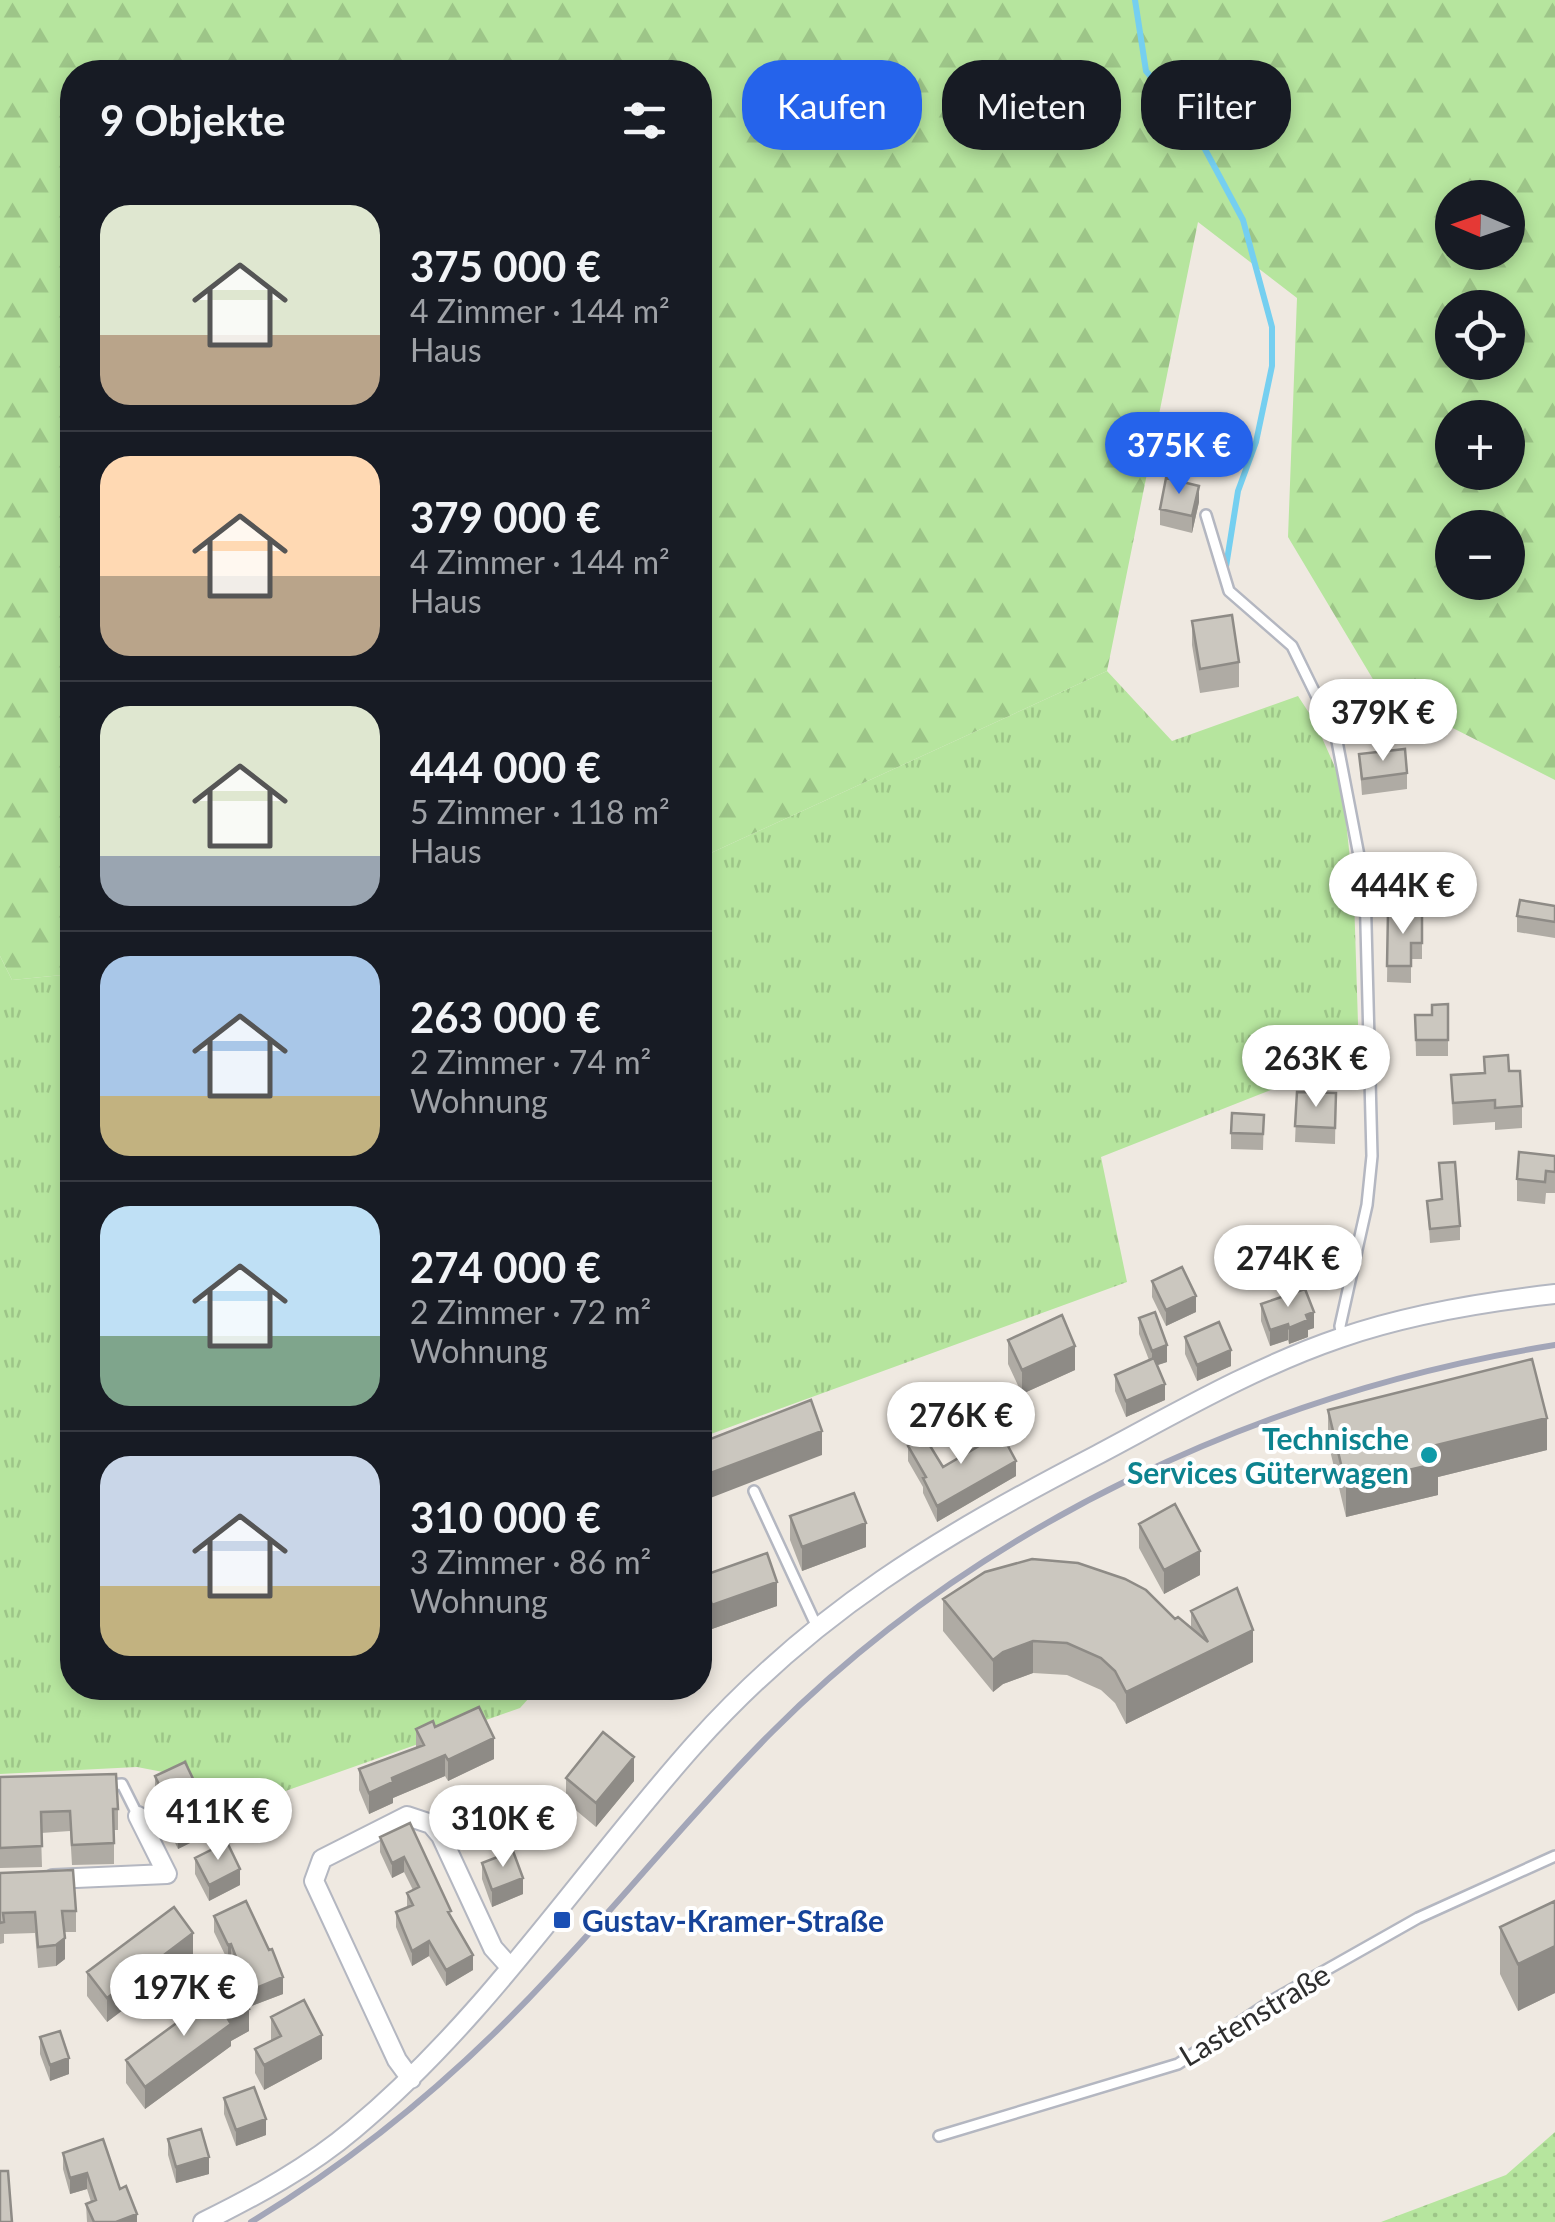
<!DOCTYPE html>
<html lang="de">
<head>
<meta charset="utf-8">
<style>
  :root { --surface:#171b24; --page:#242831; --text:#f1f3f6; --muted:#9ea1a6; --line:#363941; --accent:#2563eb }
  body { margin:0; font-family:Lato,sans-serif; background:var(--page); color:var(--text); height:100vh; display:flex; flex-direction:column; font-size:38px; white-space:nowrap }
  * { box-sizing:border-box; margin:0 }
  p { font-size:32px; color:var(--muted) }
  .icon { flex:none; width:55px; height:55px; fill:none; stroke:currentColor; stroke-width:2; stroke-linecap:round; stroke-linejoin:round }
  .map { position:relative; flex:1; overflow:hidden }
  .panel { position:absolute; left:60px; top:60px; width:652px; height:1640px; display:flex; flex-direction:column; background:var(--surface); border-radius:40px; box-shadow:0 5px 15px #0003 }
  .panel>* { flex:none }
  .banner { position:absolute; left:742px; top:60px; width:662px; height:90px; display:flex; gap:20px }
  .needle { width:65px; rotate:272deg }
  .controls { position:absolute; left:1435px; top:180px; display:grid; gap:20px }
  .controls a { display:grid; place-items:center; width:90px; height:90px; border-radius:50%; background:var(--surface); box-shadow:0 5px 15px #0003; font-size:50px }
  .price { position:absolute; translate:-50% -85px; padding:0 22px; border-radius:35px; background:#fff; color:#222; font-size:32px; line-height:65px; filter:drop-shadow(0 2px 5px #0008) }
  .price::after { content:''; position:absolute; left:50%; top:60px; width:30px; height:22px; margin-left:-15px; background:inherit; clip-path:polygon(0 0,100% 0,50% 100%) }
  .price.on { background:var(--accent); color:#fff }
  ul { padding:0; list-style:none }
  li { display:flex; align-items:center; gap:30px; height:250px; padding:0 40px }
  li+li { border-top:2px solid var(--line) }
  li span { display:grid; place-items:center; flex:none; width:280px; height:200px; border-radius:30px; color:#555 }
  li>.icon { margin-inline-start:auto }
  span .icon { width:120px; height:120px; fill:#fffc; stroke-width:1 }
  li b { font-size:42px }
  h2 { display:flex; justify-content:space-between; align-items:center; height:120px; padding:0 40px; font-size:42px }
  .chip { padding:0 35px; border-radius:40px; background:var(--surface); box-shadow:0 5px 15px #0003; font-size:35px; line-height:90px }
  .chip.on { background:var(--accent); color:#fff }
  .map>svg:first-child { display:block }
  .grass { fill:url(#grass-tufts) }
  .forest { fill:url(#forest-firs); fill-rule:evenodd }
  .garden { fill:url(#garden-dots) }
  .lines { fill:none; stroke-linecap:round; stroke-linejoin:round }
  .stream { stroke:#75cff0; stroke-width:6 }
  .service-casing { stroke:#b4b7c1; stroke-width:14 }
  .minor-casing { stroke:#b4b7c1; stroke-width:22 }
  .service { stroke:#fff; stroke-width:9 }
  .minor { stroke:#fff; stroke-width:18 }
  .rail { stroke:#a3a6b8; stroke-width:6 }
  .wall { fill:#afaba4 }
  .shaded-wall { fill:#8e8b86 }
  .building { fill:#cbc7bf; stroke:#8e8b86; stroke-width:2.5 }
  .culture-dot { fill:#0f9aa8; stroke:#fff; stroke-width:4 }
  .transit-dot { fill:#1a4fb4; stroke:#fff; stroke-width:4 }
  .labels { text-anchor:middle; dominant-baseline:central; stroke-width:8; stroke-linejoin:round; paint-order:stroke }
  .culture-label { font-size:30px; font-weight:bold; fill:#0d838f; stroke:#fff; text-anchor:end }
  .transit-label { font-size:30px; font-weight:bold; fill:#164399; stroke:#fff; text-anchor:start }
  .street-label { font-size:30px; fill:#2e2e2e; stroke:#fff }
</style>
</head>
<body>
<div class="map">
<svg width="1555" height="2222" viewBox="0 0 1555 2222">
  <defs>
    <pattern id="grass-tufts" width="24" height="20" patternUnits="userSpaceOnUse" patternTransform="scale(2.5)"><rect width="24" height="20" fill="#b6e59e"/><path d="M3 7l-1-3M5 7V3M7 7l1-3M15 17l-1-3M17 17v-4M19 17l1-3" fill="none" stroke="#9dc588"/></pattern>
    <pattern id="forest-firs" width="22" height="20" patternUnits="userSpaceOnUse" patternTransform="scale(2.5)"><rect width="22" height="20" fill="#b6e59e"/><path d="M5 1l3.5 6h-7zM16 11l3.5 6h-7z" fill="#9dc588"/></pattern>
    <pattern id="garden-dots" width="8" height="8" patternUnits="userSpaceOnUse" patternTransform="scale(2.5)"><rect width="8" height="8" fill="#b6e59e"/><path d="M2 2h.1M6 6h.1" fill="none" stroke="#9dc588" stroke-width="1.8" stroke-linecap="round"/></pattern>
  </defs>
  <rect width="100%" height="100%" fill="#efe9e1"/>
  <path class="grass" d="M1107,671L1172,741L1298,696L1315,722L1342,783L1354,897L1359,1055L1101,1157L1127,1282L700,1438V858Z
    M0,956L12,980L72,974V1688H538L520,1708L277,1794L137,1767L0,1774Z"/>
  <path class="forest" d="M0,0H1555V780L1380,691L1288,537L1297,298L1198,222L1107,671L700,858V72H72V974L12,980L0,956ZM1452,198H1508V252H1452ZM1452,308H1508V362H1452ZM1452,418H1508V472H1452ZM1452,528H1508V582H1452Z"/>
  <path class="garden" d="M1555,2132V2222H1381L1506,2175Z"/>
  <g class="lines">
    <path class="stream" d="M1135,0L1146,71L1192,125L1243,220L1272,327V366L1256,442L1238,491L1225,573"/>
    <defs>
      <path id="service" d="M1206,515L1229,591L1292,646L1336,736L1365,887L1372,1156L1367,1205L1340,1326L1342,1337
        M754,1491L817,1627
        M108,1785L122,1784L138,1816
        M939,2136L1178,2064L1273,2000L1418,1918L1555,1856"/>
      <path id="minor" d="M53,1879L167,1874L138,1816
        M411,2079L397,2060L314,1881L322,1859L407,1816L431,1824L441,1836L493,1948L510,1967
        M203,2222C256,2196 309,2167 354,2129C486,2019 581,1872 695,1744C814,1611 941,1536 1097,1455C1176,1413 1255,1367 1340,1338C1409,1314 1483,1302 1555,1294"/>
    </defs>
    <use href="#service" class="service-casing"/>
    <use href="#minor" class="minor-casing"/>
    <use href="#service" class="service"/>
    <use href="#minor" class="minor"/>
    <path class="rail" d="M251,2222C362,2155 461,2072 549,1977C625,1897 694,1810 772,1732C981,1523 1264,1392 1555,1345"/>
  </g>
  <path class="wall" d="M1207,439L1202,472L1172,468V452Z
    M1199,502L1192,533L1160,525V509Z
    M1192,621L1239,662V687L1200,693L1192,645Z
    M1359,754L1407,773V789L1362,795Z
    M1555,906V938L1517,932V916Z
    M1388,912H1422V959H1411V983L1387,982Z
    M1448,1004V1056H1416L1415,1015H1432Z
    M1484,1057L1509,1071L1522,1106V1128L1495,1130V1122L1453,1125L1451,1075L1484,1073Z
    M1297,1092L1336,1093L1335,1144L1295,1142Z
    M1264,1115L1263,1150L1231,1149V1133Z
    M1555,1156V1193H1546L1545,1204L1517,1201V1179Z
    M1439,1163L1460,1226V1240L1430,1243L1427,1201L1441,1200Z
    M1299,1237L1332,1238L1331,1281L1298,1280Z
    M1152,1281L1196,1312L1166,1326L1152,1297Z
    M1261,1304L1314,1328L1308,1330V1337L1289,1344L1288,1340L1270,1346L1261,1321Z
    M1139,1318L1167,1362L1157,1365L1165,1400L1126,1417L1115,1391V1375L1149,1360L1139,1334Z
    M1185,1337L1231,1366L1197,1381L1185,1354Z
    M1008,1340L1075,1370L1022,1394L1008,1364Z
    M1328,1410L1547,1450L1438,1477V1495L1346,1517L1328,1442Z
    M908,1446L943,1467L1016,1476L937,1522L923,1493V1487L908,1461Z
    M790,1516L866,1547L802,1571L790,1540Z
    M1139,1524L1200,1575L1164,1594L1139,1548Z
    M702,1576L777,1606L712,1629L702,1600Z
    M943,1599L1175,1619L1191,1628V1611L1253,1662L1126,1724L1115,1703L1101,1690L1067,1675L1033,1673L1003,1684L993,1692L943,1631Z
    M435,1727L494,1759L448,1781L445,1776L393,1798V1803L369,1814L359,1790V1769L416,1748V1729Z
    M155,1776L208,1834L178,1849L155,1801Z
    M0,1777L118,1809V1830H114V1864L72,1865L70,1831L41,1833L42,1867L0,1868Z
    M566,1778L634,1781L596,1827L566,1802Z
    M451,1800L490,1825L461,1839L451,1817Z
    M410,1823L473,1970L446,1986L429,1956L412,1966L396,1927V1912L407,1907V1893L413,1890L404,1872L392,1878L380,1852V1837Z
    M195,1858L240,1885L209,1901L195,1874Z
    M482,1863L523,1894L492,1907L482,1879Z
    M0,1873L76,1911V1932H64L65,1959L56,1966L38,1968L35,1933L4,1934V1943L0,1944Z
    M1555,1901V1993L1518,2011L1500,1974V1927Z
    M214,1916L283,1994L249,2007L231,1960L228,1961L214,1932Z
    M193,1957L107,2022L87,1996V1972Z
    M219,2007L249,2031L231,2041V2046L145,2109L126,2083V2060Z
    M271,2017L322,2059L264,2090L255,2073V2049L271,2041Z
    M40,2037L69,2074L50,2081L40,2054Z
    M224,2098L266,2135L236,2146L224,2114Z
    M168,2139L209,2174L176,2183L168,2155Z
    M63,2153L120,2189L137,2222H87L86,2204L91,2202L87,2189L70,2194L63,2169Z"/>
  <path class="shaded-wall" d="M1207,423V439L1202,472V456Z
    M1199,486V502L1192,533V516Z
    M1196,1296V1312L1166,1326V1310Z
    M1314,1312V1328L1308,1330V1337L1289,1344V1328L1306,1315Z
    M1288,1324V1340L1270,1346V1330Z
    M1167,1345V1362L1152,1367V1351Z
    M1075,1346V1370L1022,1394V1370Z
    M1231,1350V1366L1197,1381V1365Z
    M1165,1384V1400L1126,1417V1401Z
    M1547,1418V1450L1438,1477V1495L1346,1517V1485L1433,1446Z
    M822,1431V1455L700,1502V1477Z
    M1016,1461V1476L937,1522V1506Z
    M866,1523V1547L802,1571V1547Z
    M1200,1551V1575L1164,1594V1570Z
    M777,1582V1606L712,1629V1605Z
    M1253,1630V1662L1126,1724V1692Z
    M1033,1641V1673L1003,1684L993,1692V1660L1003,1652Z
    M494,1738V1759L448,1781V1760Z
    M445,1755V1776L393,1798V1803L369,1814V1793L392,1778Z
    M634,1757V1781L596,1827V1803Z
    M490,1809V1825L461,1839V1823Z
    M208,1810V1834L178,1849V1825Z
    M404,1857V1872L392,1878V1863Z
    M240,1869V1885L209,1901V1885Z
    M523,1878V1894L492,1907V1890Z
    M193,1933V1957L107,2022V1998Z
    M65,1938V1959L56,1966V1945Z
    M429,1941V1956L412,1966V1951Z
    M231,1944V1960L228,1961V1945Z
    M1555,1946V1993L1518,2011V1964Z
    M473,1955V1970L446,1986V1970Z
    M283,1977V1994L249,2007V1991Z
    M249,2009V2031L231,2041V2046L145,2109V2087L228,2019Z
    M322,2035V2059L264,2090V2065Z
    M69,2058V2074L50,2081V2065Z
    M266,2119V2135L236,2146V2130Z
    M209,2157V2174L176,2183V2167Z
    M87,2173V2189L70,2194V2178Z
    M137,2214V2222H116Z"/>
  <path class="building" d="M1177,418L1207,423L1202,456L1172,452Z
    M1166,478L1199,486L1192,516L1160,509Z
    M1232,615L1239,662L1200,669L1192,621Z
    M1405,749L1407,773L1362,779L1359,754Z
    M1520,900L1555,906V922L1517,916Z
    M1388,912H1422V943H1411V966H1387Z
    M1448,1004V1040H1416L1415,1015H1432V1005Z
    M1508,1055L1509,1071H1520L1522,1106L1495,1108V1100L1453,1103L1451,1075L1485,1073L1484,1057Z
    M1297,1092L1336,1093L1335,1128L1295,1126Z
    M1232,1113L1264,1115L1263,1134L1231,1133Z
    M1519,1152L1555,1156V1172L1546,1171L1545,1182L1517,1179Z
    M1455,1162L1460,1226L1430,1229L1427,1201L1442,1199L1439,1163Z
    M1299,1237L1332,1238L1331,1265L1298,1263Z
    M1182,1267L1196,1296L1166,1310L1152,1281Z
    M1305,1289L1314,1312L1306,1315L1308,1320L1289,1328L1288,1324L1270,1330L1261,1304Z
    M1155,1312L1167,1345L1152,1351L1139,1318Z
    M1062,1315L1075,1346L1022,1370L1008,1340Z
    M1219,1322L1231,1350L1197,1365L1185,1337Z
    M1154,1358L1165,1384L1126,1401L1115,1375Z
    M1532,1359L1547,1418L1433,1446L1438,1463L1346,1485L1328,1410Z
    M811,1400L822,1431L700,1477V1443Z
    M1001,1433L1016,1461L937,1506L923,1478L926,1477L908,1446L924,1436L943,1467Z
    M854,1493L866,1523L802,1547L790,1516Z
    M1175,1504L1200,1551L1164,1570L1139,1524Z
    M767,1553L777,1582L712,1605L702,1576Z
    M1032,1559L1078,1563L1125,1579L1146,1590L1175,1619L1178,1617L1208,1642L1191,1611L1237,1588L1253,1630L1126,1692L1115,1671L1101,1658L1067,1643L1033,1641L1003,1652L993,1660L943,1599L985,1572Z
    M479,1707L494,1738L448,1760L445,1755L392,1778L393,1782L369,1793L359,1769L424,1745L416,1729L433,1721L435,1727Z
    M603,1732L634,1757L596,1803L566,1778Z
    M185,1762L208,1810L178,1825L155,1776Z
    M116,1774L118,1809H113L114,1843L72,1845L70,1811L41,1812L42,1846L0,1848V1777Z
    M479,1787L490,1809L461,1823L451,1800Z
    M410,1823L451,1911L448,1912L473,1955L446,1970L429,1941L412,1951L396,1912L413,1905L407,1893L419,1887L404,1857L392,1863L380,1837Z
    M227,1842L240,1869L209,1885L195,1858Z
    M513,1851L523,1878L492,1890L482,1863Z
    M73,1870L76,1911H62L65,1938L56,1945L38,1947L35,1912L3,1913L4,1922L0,1923V1873Z
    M246,1901L269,1950L272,1949L283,1977L249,1991L231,1944L228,1945L214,1916Z
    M1555,1901V1946L1518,1964L1500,1927Z
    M174,1907L193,1933L107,1998L87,1972Z
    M240,1996L249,2009L228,2019L231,2024L145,2087L126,2060L212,1997L219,2007Z
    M304,2000L322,2035L264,2065L255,2049L281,2036L271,2017Z
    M60,2031L69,2058L50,2065L40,2037Z
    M254,2087L266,2119L236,2130L224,2098Z
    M201,2129L209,2157L176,2167L168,2139Z
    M103,2139L120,2189L126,2186L137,2214L116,2222H94L86,2204L96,2200L87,2173L70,2178L63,2153Z
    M0,2171H8L12,2222H0Z"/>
  <circle class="culture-dot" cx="1429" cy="1455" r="10"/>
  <rect class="transit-dot" x="552" y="1910" width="20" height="20" rx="5"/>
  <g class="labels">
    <g class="culture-label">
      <text x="1409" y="1438">Technische<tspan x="1409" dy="34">Services Güterwagen</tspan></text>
    </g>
    <g class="transit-label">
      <text x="582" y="1920">Gustav-Kramer-Straße</text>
    </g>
    <g class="street-label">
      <text transform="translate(1254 2014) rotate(-31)">Lastenstraße</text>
    </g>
  </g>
</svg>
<div class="controls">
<a><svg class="needle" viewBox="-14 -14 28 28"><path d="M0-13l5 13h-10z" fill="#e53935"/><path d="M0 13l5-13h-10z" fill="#9ea1a6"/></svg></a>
<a><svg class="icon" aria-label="locate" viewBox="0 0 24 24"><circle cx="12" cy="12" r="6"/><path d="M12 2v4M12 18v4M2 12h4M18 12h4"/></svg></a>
<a>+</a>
<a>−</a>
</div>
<b class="price on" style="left:1179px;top:497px">375K €</b>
<b class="price" style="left:1383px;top:764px">379K €</b>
<b class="price" style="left:1403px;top:937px">444K €</b>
<b class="price" style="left:1316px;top:1110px">263K €</b>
<b class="price" style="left:1288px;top:1310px">274K €</b>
<b class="price" style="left:961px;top:1467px">276K €</b>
<b class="price" style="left:218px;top:1863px">411K €</b>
<b class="price" style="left:503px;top:1870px">310K €</b>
<b class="price" style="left:184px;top:2039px">197K €</b>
<div class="banner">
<a class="chip on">Kaufen</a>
<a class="chip">Mieten</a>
<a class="chip">Filter</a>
</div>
<section class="panel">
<h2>9 Objekte<svg class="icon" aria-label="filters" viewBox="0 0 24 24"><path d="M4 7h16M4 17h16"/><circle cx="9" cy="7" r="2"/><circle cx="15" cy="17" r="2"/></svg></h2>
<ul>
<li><span style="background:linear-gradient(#dfe7d0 65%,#b9a48a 0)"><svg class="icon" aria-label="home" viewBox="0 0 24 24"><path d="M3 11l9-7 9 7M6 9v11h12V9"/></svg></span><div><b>375 000 €</b><p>4 Zimmer · 144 m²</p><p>Haus</p></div></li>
<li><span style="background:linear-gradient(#ffd9b3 60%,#b9a48a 0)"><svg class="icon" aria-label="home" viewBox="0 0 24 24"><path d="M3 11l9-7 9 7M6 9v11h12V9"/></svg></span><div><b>379 000 €</b><p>4 Zimmer · 144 m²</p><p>Haus</p></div></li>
<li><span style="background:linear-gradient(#dfe7d0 75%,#9aa5b1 0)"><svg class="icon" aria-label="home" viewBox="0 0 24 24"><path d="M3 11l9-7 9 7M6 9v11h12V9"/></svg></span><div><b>444 000 €</b><p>5 Zimmer · 118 m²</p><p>Haus</p></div></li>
<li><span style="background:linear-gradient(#a9c7e8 70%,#c2b280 0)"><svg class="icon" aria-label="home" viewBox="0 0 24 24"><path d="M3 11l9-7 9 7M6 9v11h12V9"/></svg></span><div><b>263 000 €</b><p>2 Zimmer · 74 m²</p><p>Wohnung</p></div></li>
<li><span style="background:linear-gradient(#bfe0f5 65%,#7fa58c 0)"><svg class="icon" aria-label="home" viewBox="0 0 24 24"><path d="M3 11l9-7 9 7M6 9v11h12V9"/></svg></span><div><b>274 000 €</b><p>2 Zimmer · 72 m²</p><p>Wohnung</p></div></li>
<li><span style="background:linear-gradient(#c9d6e8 65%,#c2b280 0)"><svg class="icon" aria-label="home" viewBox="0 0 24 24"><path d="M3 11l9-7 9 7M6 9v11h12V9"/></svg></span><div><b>310 000 €</b><p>3 Zimmer · 86 m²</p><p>Wohnung</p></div></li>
</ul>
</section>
</div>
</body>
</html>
